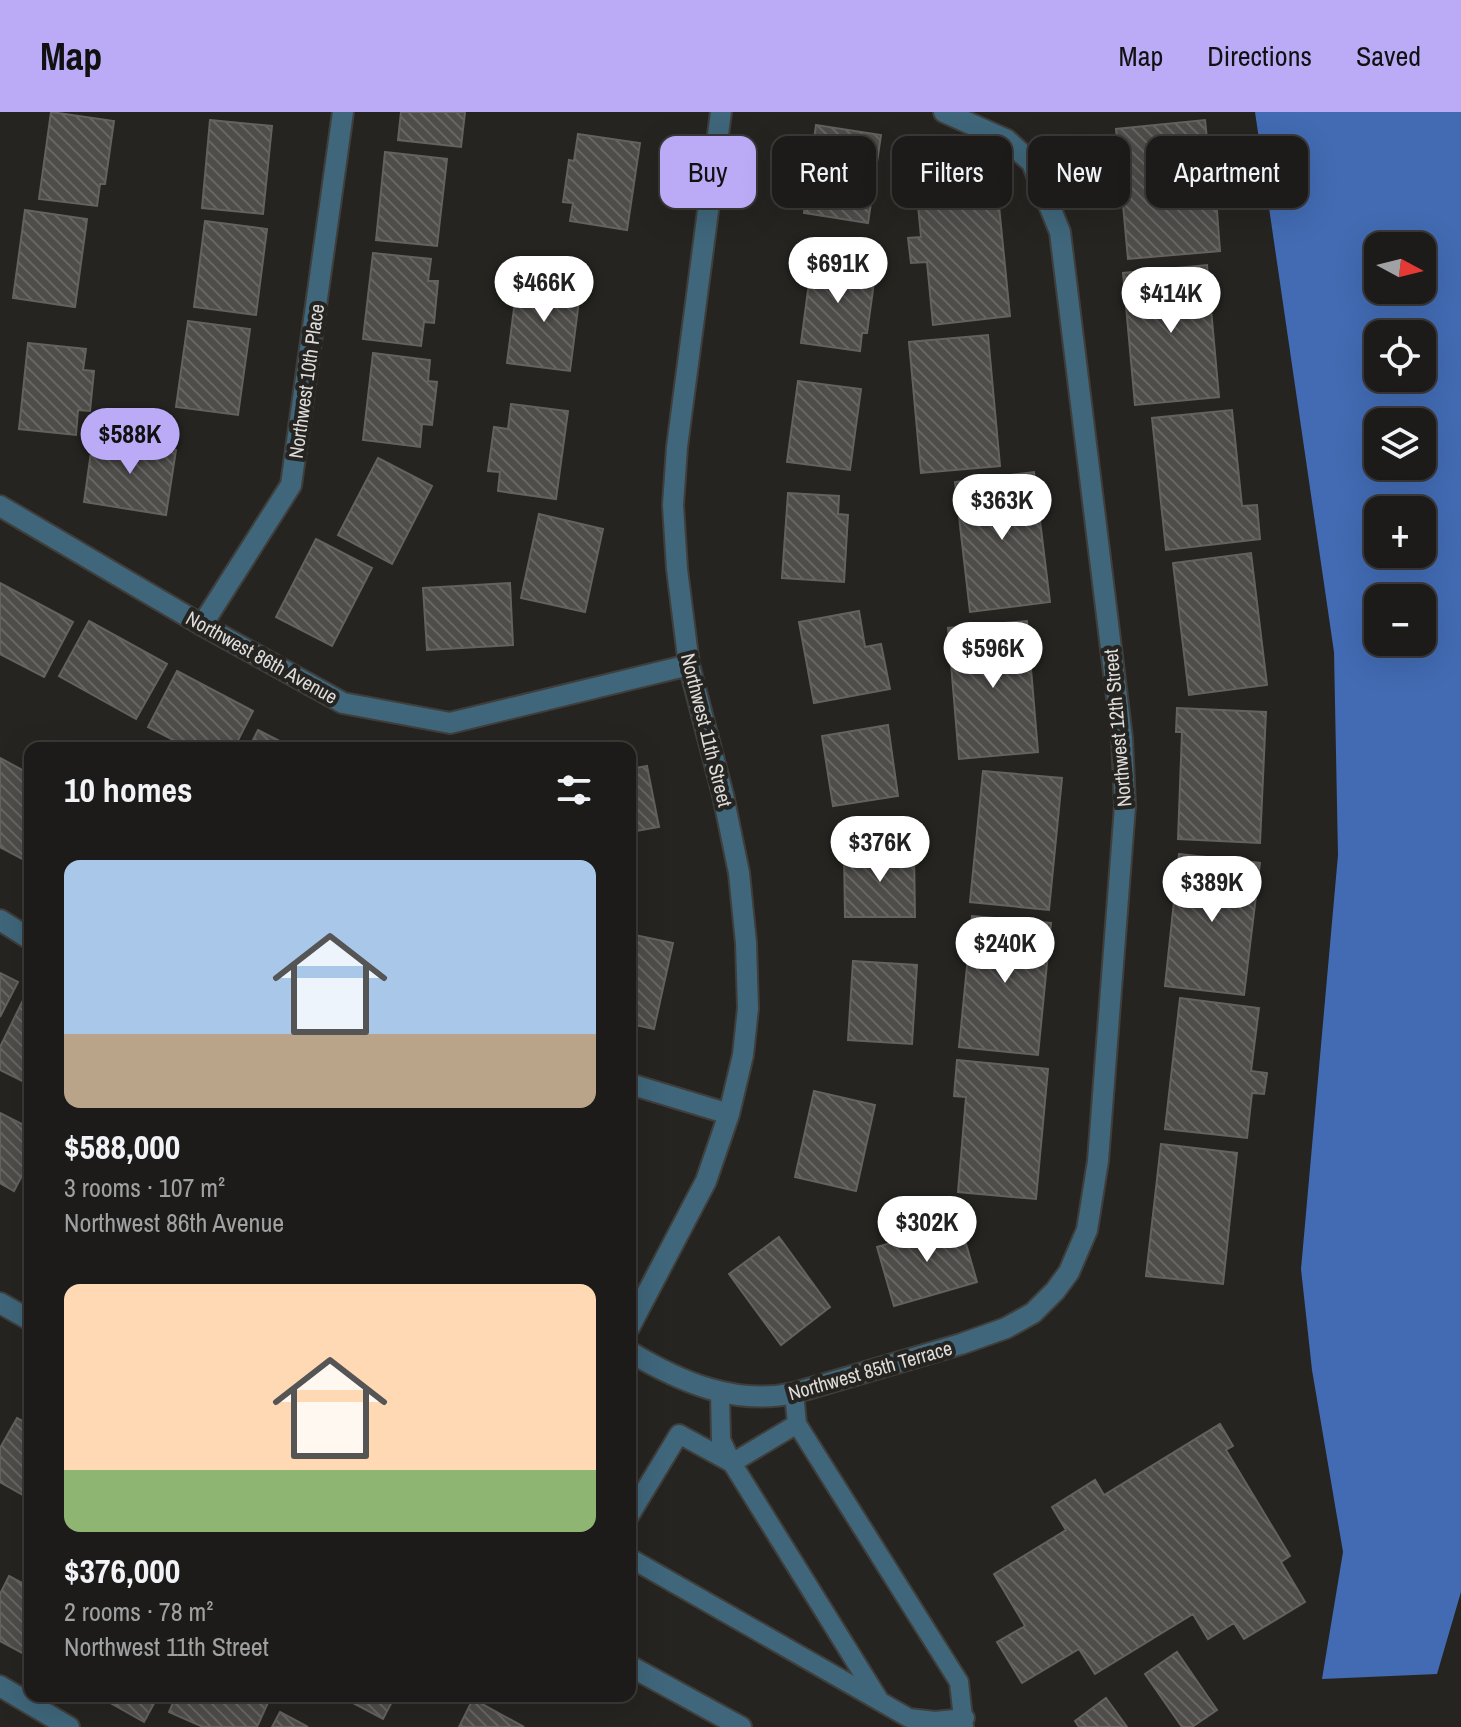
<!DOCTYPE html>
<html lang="en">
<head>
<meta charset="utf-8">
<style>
  :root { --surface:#1c1b19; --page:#252422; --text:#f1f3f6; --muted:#a0a1a2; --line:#3a3938; --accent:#bbaaf6 }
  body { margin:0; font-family:"Archivo Narrow",sans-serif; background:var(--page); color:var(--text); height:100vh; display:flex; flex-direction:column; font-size:30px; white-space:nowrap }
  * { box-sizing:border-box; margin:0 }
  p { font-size:26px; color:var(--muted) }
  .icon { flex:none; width:44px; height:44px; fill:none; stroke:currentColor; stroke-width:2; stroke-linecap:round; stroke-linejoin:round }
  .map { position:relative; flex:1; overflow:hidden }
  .panel { position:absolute; left:24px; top:630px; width:612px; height:960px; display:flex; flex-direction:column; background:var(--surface); border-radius:16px; box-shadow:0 8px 32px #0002,0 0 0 2px var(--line) }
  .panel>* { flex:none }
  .banner { position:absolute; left:660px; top:24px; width:680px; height:72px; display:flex; gap:16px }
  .needle { width:52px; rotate:97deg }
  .fabs { position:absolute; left:1364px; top:120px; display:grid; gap:16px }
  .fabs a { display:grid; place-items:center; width:72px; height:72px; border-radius:16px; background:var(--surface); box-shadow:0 8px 32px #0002,0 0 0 2px var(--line); font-size:40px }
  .price { position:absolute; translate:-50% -68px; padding:0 18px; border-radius:28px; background:#fff; color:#222; font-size:26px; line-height:52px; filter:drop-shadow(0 2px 4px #0008) }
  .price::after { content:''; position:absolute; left:50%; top:48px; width:24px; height:18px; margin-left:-12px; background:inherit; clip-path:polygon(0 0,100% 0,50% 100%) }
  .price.selected { background:var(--accent); color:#111 }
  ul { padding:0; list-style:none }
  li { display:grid; align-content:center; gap:16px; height:424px; padding:0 40px }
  li span { display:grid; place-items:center; height:248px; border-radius:16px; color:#555 }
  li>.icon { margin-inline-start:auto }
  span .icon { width:144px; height:144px; fill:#fffc; stroke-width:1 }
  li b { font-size:34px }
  h2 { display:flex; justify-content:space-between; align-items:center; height:96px; padding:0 40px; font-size:34px }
  .pill { padding:0 28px; border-radius:16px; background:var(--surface); box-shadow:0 8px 32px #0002,0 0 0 2px var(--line); font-size:28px; line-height:72px }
  .pill.selected { background:var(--accent); color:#111 }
  header { display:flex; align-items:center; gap:48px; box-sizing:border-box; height:112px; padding:0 40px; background:var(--accent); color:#111 }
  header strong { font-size:38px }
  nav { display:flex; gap:44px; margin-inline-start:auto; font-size:28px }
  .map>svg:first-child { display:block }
  .water { fill:#426bb3; fill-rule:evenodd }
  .building { fill:url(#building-back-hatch); stroke:#63625f; stroke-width:2 }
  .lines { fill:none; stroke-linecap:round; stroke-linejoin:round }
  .lane-casing { stroke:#3f3e3b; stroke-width:22 }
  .street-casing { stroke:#3f3e3b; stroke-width:24 }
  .lane { stroke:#3f667b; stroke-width:18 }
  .street { stroke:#3f667b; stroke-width:20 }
  .labels { text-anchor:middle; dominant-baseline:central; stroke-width:8; stroke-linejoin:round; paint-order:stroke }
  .street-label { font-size:20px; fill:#dddcda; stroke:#252421 }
</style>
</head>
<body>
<header>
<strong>Map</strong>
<nav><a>Map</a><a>Directions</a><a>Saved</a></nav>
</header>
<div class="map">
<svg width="1461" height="1615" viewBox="0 0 1461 1615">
  <defs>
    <pattern id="building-back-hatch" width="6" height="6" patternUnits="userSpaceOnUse" patternTransform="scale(2)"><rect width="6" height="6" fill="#4e4d4a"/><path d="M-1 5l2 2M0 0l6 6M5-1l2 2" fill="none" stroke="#676664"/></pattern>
  </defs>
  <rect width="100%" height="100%" fill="#252421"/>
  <path class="water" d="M1255,0H1461V1480L1437,1562L1322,1567L1343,1440L1312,1258L1301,1157L1338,743L1334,540ZM1378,134H1422V178H1378ZM1378,222H1422V266H1378ZM1378,310H1422V354H1378ZM1378,398H1422V442H1378ZM1378,486H1422V530H1378Z"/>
  <path class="building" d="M51,0L114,9L105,72H100L97,94L39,87Z
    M401,0H465L461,35L398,28Z
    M210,8L272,14L263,102L202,96Z
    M1205,8L1209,45H1213L1220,139L1128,147L1116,17Z
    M816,13L881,23L868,111L804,101Z
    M578,22L640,31L627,118L570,109L573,91L563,90L569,48L574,49Z
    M385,40L447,47L437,134L376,128Z
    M997,74L1010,204L933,213L927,150L911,151L908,126L921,125L917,83Z
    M25,98L87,107L75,195L13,186Z
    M205,109L267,117L256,203L194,195Z
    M373,141L431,147L428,169H438L434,211L424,210L421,234L363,227Z
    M812,148L876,156L867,221H862L860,239L801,231Z
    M1207,153L1219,285L1135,293L1123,161Z
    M518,165L581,173L570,259L507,251Z
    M188,209L250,217L238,303L176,295Z
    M988,223L1000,354L921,361L909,230Z
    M28,231L86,237L83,258L94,259L90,299L78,298L76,323L19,317Z
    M373,241L430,248L428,269L437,270L432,313L422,312L420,335L363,328Z
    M798,269L861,277L850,358L787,350Z
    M511,292L568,299L556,387L498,379L500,360L488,359L494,315L508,317Z
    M1232,298L1242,394L1257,393L1260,427L1166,438L1152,306Z
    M93,326L176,338L166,403L84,390Z
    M378,346L432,374L392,452L338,423Z
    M1034,360L1050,490L970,500L955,370Z
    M788,381L839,384L838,402L848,403L844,470L782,466Z
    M539,402L603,417L585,500L521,486Z
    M316,427L372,456L332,534L276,505Z
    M1251,441L1267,573L1189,583L1173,451Z
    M0,471L73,510L44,565L0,542Z
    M510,471L513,533L427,538L423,476Z
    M859,499L865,535L881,532L890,577L814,591L799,510Z
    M89,509L167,552L136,607L59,564Z
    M1027,509L1038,640L959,647L948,516Z
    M177,559L253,599L234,636H189L148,615Z
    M1177,596L1266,600L1260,731L1178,727L1182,620H1176Z
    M888,613L898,684L833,694L822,624Z
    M258,618L293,636H249Z
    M0,646L30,662V751L0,735Z
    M647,654L659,715L630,720V657Z
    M983,659L1062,666L1049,798L970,790Z
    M914,738L915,805H845L844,739Z
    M1179,742L1260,751L1244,883L1165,874Z
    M972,804L1051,811L1038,943L959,935Z
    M630,822L673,831L654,917L631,912L633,903L630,902Z
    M853,849L917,853L912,932L848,928Z
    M0,861L18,870L0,905Z
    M26,882L30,884V973L0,958V935Z
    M1180,886L1259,896L1251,959L1267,961L1264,982L1252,981L1247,1026L1165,1017Z
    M957,948L1048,957L1036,1087L958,1080L966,985L954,984Z
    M814,979L875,993L856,1079L795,1065Z
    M0,1001L30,1016V1048L14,1079L0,1071Z
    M1161,1032L1237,1041L1223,1172L1146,1164Z
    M960,1111L977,1170L894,1194L877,1135Z
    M779,1125L830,1195L781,1233L729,1162Z
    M17,1306L30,1313V1387L0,1370V1336Z
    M1220,1312L1233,1334L1226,1338L1290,1444L1281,1450L1305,1490L1244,1527L1234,1511L1208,1527L1193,1502L1095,1562L1079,1537L1022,1571L997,1530L1025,1514L994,1462L1066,1418L1052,1395L1095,1368L1104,1383Z
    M9,1464L30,1475V1545L0,1529V1482Z
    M1177,1540L1217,1598L1192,1615H1182L1145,1562Z
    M98,1584H158L144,1610Z
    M176,1584H271L257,1615H203L169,1600Z
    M340,1584H395L383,1607Z
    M1106,1586L1127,1615H1079L1075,1609Z
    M473,1587L524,1615H459Z
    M280,1600L308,1615H272Z"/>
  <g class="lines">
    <defs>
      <path id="lane" d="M720,1281L721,1328L732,1351L878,1586
        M794,1281L797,1312L959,1570L964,1615
        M630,1403L679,1322L732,1351L797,1312
        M630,1446L909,1606L935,1609L965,1606"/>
      <path id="street" d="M0,394L202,513L343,591L450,611L689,553
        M202,513L291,373L343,0
        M0,808L30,827
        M630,972L729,1002
        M0,1191L30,1208
        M630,1214L706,1069L729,1002L743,943L748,896L746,831L739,761L723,683L689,553L677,457L673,393L677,335L721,0
        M630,1240C680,1270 736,1294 794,1281L961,1232L1006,1216L1033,1201L1055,1179L1069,1160L1087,1118L1098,1049L1125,694L1122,626L1060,120L1032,51L1007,28L944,0
        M630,1554L741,1615
        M0,1574L69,1615"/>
    </defs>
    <use href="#lane" class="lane-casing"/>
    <use href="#street" class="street-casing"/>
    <use href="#lane" class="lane"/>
    <use href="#street" class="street"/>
  </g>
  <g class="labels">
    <g class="street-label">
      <text transform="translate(306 269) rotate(-82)">Northwest 10th Place</text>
      <text transform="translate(262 545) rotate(29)">Northwest 86th Avenue</text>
      <text transform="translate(1117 616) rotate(-95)">Northwest 12th Street</text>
      <text transform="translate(707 618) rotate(76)">Northwest 11th Street</text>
      <text transform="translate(870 1258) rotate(-16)">Northwest 85th Terrace</text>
    </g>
  </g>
</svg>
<div class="fabs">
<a><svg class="needle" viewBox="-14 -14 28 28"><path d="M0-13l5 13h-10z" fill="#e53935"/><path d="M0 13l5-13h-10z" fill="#a0a1a2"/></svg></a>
<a><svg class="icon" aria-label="locate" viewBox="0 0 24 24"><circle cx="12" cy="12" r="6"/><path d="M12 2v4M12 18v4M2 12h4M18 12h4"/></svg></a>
<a><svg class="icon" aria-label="layers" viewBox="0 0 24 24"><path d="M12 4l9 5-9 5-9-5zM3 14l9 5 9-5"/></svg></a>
<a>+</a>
<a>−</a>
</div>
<b class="price" style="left:838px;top:193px">$691K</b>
<b class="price" style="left:544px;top:212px">$466K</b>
<b class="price" style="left:1171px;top:223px">$414K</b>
<b class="price selected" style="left:130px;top:364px">$588K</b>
<b class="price" style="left:1002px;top:430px">$363K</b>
<b class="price" style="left:993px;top:578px">$596K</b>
<b class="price" style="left:880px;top:772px">$376K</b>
<b class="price" style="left:1212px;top:812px">$389K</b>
<b class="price" style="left:1005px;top:873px">$240K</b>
<b class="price" style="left:927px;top:1152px">$302K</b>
<div class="banner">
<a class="pill selected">Buy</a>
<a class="pill">Rent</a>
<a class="pill">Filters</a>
<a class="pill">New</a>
<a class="pill">Apartment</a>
</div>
<section class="panel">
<h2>10 homes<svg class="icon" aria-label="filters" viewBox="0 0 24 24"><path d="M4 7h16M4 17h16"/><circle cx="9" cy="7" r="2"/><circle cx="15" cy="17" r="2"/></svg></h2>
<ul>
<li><span style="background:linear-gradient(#a9c7e8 70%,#b9a48a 0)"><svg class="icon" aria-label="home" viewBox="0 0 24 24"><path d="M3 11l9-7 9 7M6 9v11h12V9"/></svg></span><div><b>$588,000</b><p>3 rooms · 107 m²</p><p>Northwest 86th Avenue</p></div></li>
<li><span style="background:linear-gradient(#ffd9b3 75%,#8fb573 0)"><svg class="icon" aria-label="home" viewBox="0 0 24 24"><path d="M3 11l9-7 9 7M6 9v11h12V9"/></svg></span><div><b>$376,000</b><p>2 rooms · 78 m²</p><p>Northwest 11th Street</p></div></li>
</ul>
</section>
</div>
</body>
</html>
